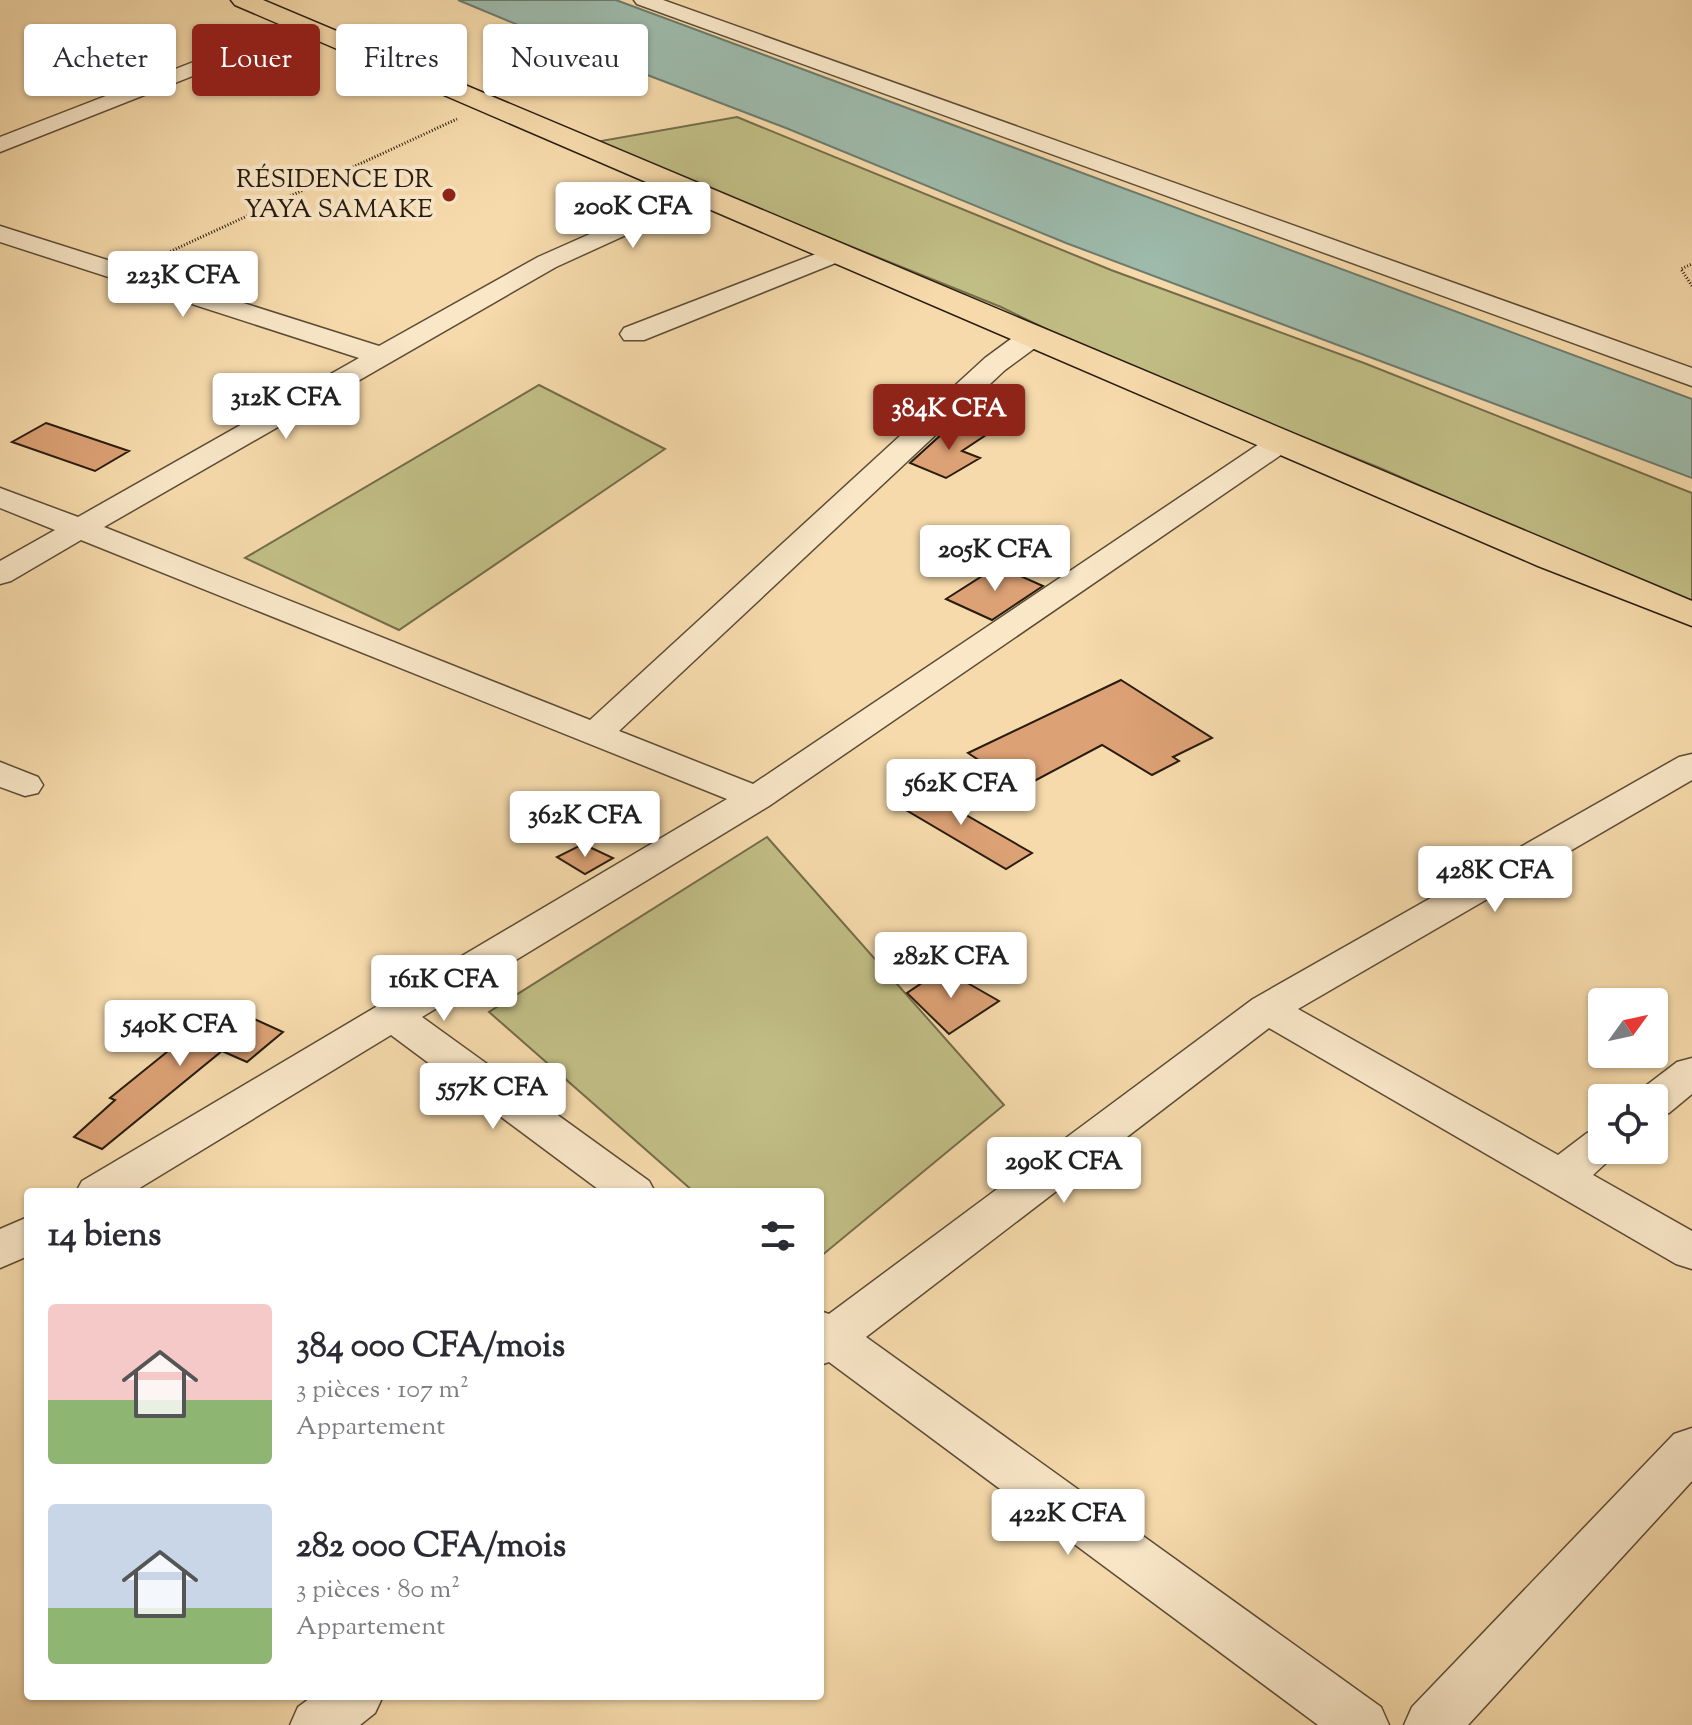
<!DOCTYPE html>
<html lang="fr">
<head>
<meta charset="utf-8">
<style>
  :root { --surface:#fff; --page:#f7f7f7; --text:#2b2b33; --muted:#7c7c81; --accent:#8f2418 }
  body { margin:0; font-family:"Sorts Mill Goudy",serif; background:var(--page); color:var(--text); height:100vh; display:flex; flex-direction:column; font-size:30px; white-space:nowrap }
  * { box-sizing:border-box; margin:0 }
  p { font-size:26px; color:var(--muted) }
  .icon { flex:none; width:44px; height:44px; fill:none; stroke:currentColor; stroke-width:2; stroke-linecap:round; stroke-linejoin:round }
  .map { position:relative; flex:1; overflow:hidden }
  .details { position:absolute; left:24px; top:1188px; width:800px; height:512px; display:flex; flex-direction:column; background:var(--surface); border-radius:8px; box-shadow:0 2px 6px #0004 }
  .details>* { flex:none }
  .banner { position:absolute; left:24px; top:24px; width:800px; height:72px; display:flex; gap:16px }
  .needle { width:52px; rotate:57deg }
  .controls { position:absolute; left:1588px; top:988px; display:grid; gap:16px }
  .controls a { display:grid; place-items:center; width:80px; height:80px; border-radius:8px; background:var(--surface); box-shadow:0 2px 6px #0004; font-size:40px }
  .price { position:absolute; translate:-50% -68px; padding:0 18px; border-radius:8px; background:#fff; color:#222; font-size:26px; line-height:52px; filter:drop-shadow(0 2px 4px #0008) }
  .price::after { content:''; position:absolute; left:50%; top:48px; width:24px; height:18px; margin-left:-12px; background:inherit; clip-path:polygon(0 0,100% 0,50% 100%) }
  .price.selected { background:var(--accent); color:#fff }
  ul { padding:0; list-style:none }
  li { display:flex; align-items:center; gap:24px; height:200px; padding:0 24px }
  li span { display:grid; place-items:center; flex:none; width:224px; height:160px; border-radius:8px; color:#555 }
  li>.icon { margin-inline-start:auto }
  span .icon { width:96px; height:96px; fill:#fffc; stroke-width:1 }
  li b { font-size:34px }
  h2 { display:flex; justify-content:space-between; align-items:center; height:96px; padding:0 24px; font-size:34px }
  .pill { padding:0 28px; border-radius:8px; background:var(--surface); box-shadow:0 2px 6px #0004; font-size:28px; line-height:72px }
  .pill.selected { background:var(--accent); color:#fff }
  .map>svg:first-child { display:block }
  .green { fill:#c1be85; stroke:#746d4a; stroke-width:2 }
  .water { fill:#9dbaab; stroke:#6e7b6d; stroke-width:2 }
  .building { fill:#dca175; stroke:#281c0f; stroke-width:2 }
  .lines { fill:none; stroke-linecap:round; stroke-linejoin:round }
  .minor-casing { stroke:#5c4c36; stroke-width:3 }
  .major-casing { stroke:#281c0f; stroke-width:3 }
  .path { stroke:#281c0f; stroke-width:3; stroke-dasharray:1 2; stroke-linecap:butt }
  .minor { fill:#f9e7c8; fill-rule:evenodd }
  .major { fill:#f6daab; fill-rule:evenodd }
  .poi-dot { fill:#8f2418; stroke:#f9e7c8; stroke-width:3 }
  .labels { text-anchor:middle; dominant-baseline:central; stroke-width:8; stroke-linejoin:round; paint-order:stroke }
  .far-poi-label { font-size:26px; fill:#281c0f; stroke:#f9e7c8; text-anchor:end }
</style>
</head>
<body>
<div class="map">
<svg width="1692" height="1725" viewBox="0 0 1692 1725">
  <rect width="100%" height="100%" fill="#f6daab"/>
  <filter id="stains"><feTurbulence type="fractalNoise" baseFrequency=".0025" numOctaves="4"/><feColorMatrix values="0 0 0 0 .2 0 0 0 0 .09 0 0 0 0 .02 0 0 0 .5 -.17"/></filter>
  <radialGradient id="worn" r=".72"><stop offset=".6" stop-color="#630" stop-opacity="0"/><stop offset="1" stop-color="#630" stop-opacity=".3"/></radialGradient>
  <path class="green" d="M737,117L1111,270L1364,363L1692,493V605L1380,468L1106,358L1001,307L619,153L601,141Z
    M539,385L665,449L399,630L245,558Z
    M767,837L1004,1105L820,1257V1192H694L489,1012Z"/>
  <path class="water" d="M458,0H616L1692,399V478L1066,243L786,128L535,32Z"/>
  <path class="building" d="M46,423L129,451L95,471L12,442Z
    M954,423L986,435L962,451L980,458L946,478L910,463Z
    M998,566L1043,586L992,620L946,599Z
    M1121,680L1212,738L1173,757L1179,761L1152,775L1102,745L1021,788L968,753Z
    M914,785L1032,853L1006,869L889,800Z
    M583,844L613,858L585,874L557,857Z
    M943,969L999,1001L949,1034L907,993Z
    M217,1002L283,1032L247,1062L222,1051L102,1149L74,1137L115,1100L110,1098L188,1035L181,1031Z"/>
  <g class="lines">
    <defs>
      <path id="minor" d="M634,0H663L1692,368V386L637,4Z
        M302,20L309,22L312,26L309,30L0,152V137Z
        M698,186L707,188L710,193L707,198L556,267L104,527L590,720L985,358L1023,330H1043L1047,336L1043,342L1005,370L619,731L753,784L1271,436L1281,433L1291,436L1296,442L1291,448L769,806L422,1017L649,1181L655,1192H602L391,1035L133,1192H76L82,1181L727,799L81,540L11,581L0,584V561L55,530L0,508V488L78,517L359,358L0,242V226L379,346L538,257Z
        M839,245L848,248L852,253L848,258L644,340H624L620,334L624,328Z
        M1692,754V780L1298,1009L1558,1155L1587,1133L1602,1129V1150H1620L1593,1175L1692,1231V1269L1676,1264L1269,1028L866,1337L1381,1707L1389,1725H1318L829,1362L820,1365V1311L829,1314L1253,999L1679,757Z
        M0,762L38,777L43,785L38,793L25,796L0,787Z
        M1692,1058V1094L1669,1113L1654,1117V1098H1635L1639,1091L1677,1062Z
        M28,1217V1256L0,1268V1229Z
        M1692,1428V1481L1468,1725H1404L1412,1707L1674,1434Z
        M313,1696H383L375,1713L360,1725H290L298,1707Z"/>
      <path id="major" d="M231,0H263L1692,601V626L1538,566L235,5Z"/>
    </defs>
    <use href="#minor" class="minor-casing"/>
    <use href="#major" class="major-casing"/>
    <path class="path" d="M154,259L457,119
      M1692,286L1681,269L1692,264"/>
    <use href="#minor" class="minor"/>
    <use href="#major" class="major"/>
  </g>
  <circle class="poi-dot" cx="449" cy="195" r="8"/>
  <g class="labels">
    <g class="far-poi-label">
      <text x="433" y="180">RÉSIDENCE DR<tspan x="433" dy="30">YAYA SAMAKE</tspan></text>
    </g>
  </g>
  <rect width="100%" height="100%" filter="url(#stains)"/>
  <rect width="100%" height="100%" fill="url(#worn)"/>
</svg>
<div class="controls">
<a><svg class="needle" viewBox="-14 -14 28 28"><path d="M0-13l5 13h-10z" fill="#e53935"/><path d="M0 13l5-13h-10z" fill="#7c7c81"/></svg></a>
<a><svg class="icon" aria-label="locate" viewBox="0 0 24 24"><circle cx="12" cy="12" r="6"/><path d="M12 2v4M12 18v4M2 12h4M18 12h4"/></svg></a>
</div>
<b class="price" style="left:633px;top:250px">200K CFA</b>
<b class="price" style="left:183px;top:319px">223K CFA</b>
<b class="price" style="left:286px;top:441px">312K CFA</b>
<b class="price selected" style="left:949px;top:452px">384K CFA</b>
<b class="price" style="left:995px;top:593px">205K CFA</b>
<b class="price" style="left:961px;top:827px">562K CFA</b>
<b class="price" style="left:585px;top:859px">362K CFA</b>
<b class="price" style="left:1495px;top:914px">428K CFA</b>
<b class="price" style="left:951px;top:1000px">282K CFA</b>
<b class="price" style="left:444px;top:1023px">161K CFA</b>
<b class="price" style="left:180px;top:1068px">540K CFA</b>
<b class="price" style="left:493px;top:1131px">557K CFA</b>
<b class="price" style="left:1064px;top:1205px">290K CFA</b>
<b class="price" style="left:1068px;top:1557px">422K CFA</b>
<div class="banner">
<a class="pill">Acheter</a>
<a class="pill selected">Louer</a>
<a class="pill">Filtres</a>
<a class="pill">Nouveau</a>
</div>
<section class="details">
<h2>14 biens<svg class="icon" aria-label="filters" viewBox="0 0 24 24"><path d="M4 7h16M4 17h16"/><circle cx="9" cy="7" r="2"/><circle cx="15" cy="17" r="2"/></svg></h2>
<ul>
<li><span style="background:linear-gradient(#f6c9c9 60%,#8fb573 0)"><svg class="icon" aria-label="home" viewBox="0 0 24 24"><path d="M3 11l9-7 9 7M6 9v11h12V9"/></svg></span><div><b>384 000 CFA/mois</b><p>3 pièces · 107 m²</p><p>Appartement</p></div></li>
<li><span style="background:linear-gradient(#c9d6e8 65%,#8fb573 0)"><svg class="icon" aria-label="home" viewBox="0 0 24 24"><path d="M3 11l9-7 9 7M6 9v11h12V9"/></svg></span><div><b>282 000 CFA/mois</b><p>3 pièces · 80 m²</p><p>Appartement</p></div></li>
</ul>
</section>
</div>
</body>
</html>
